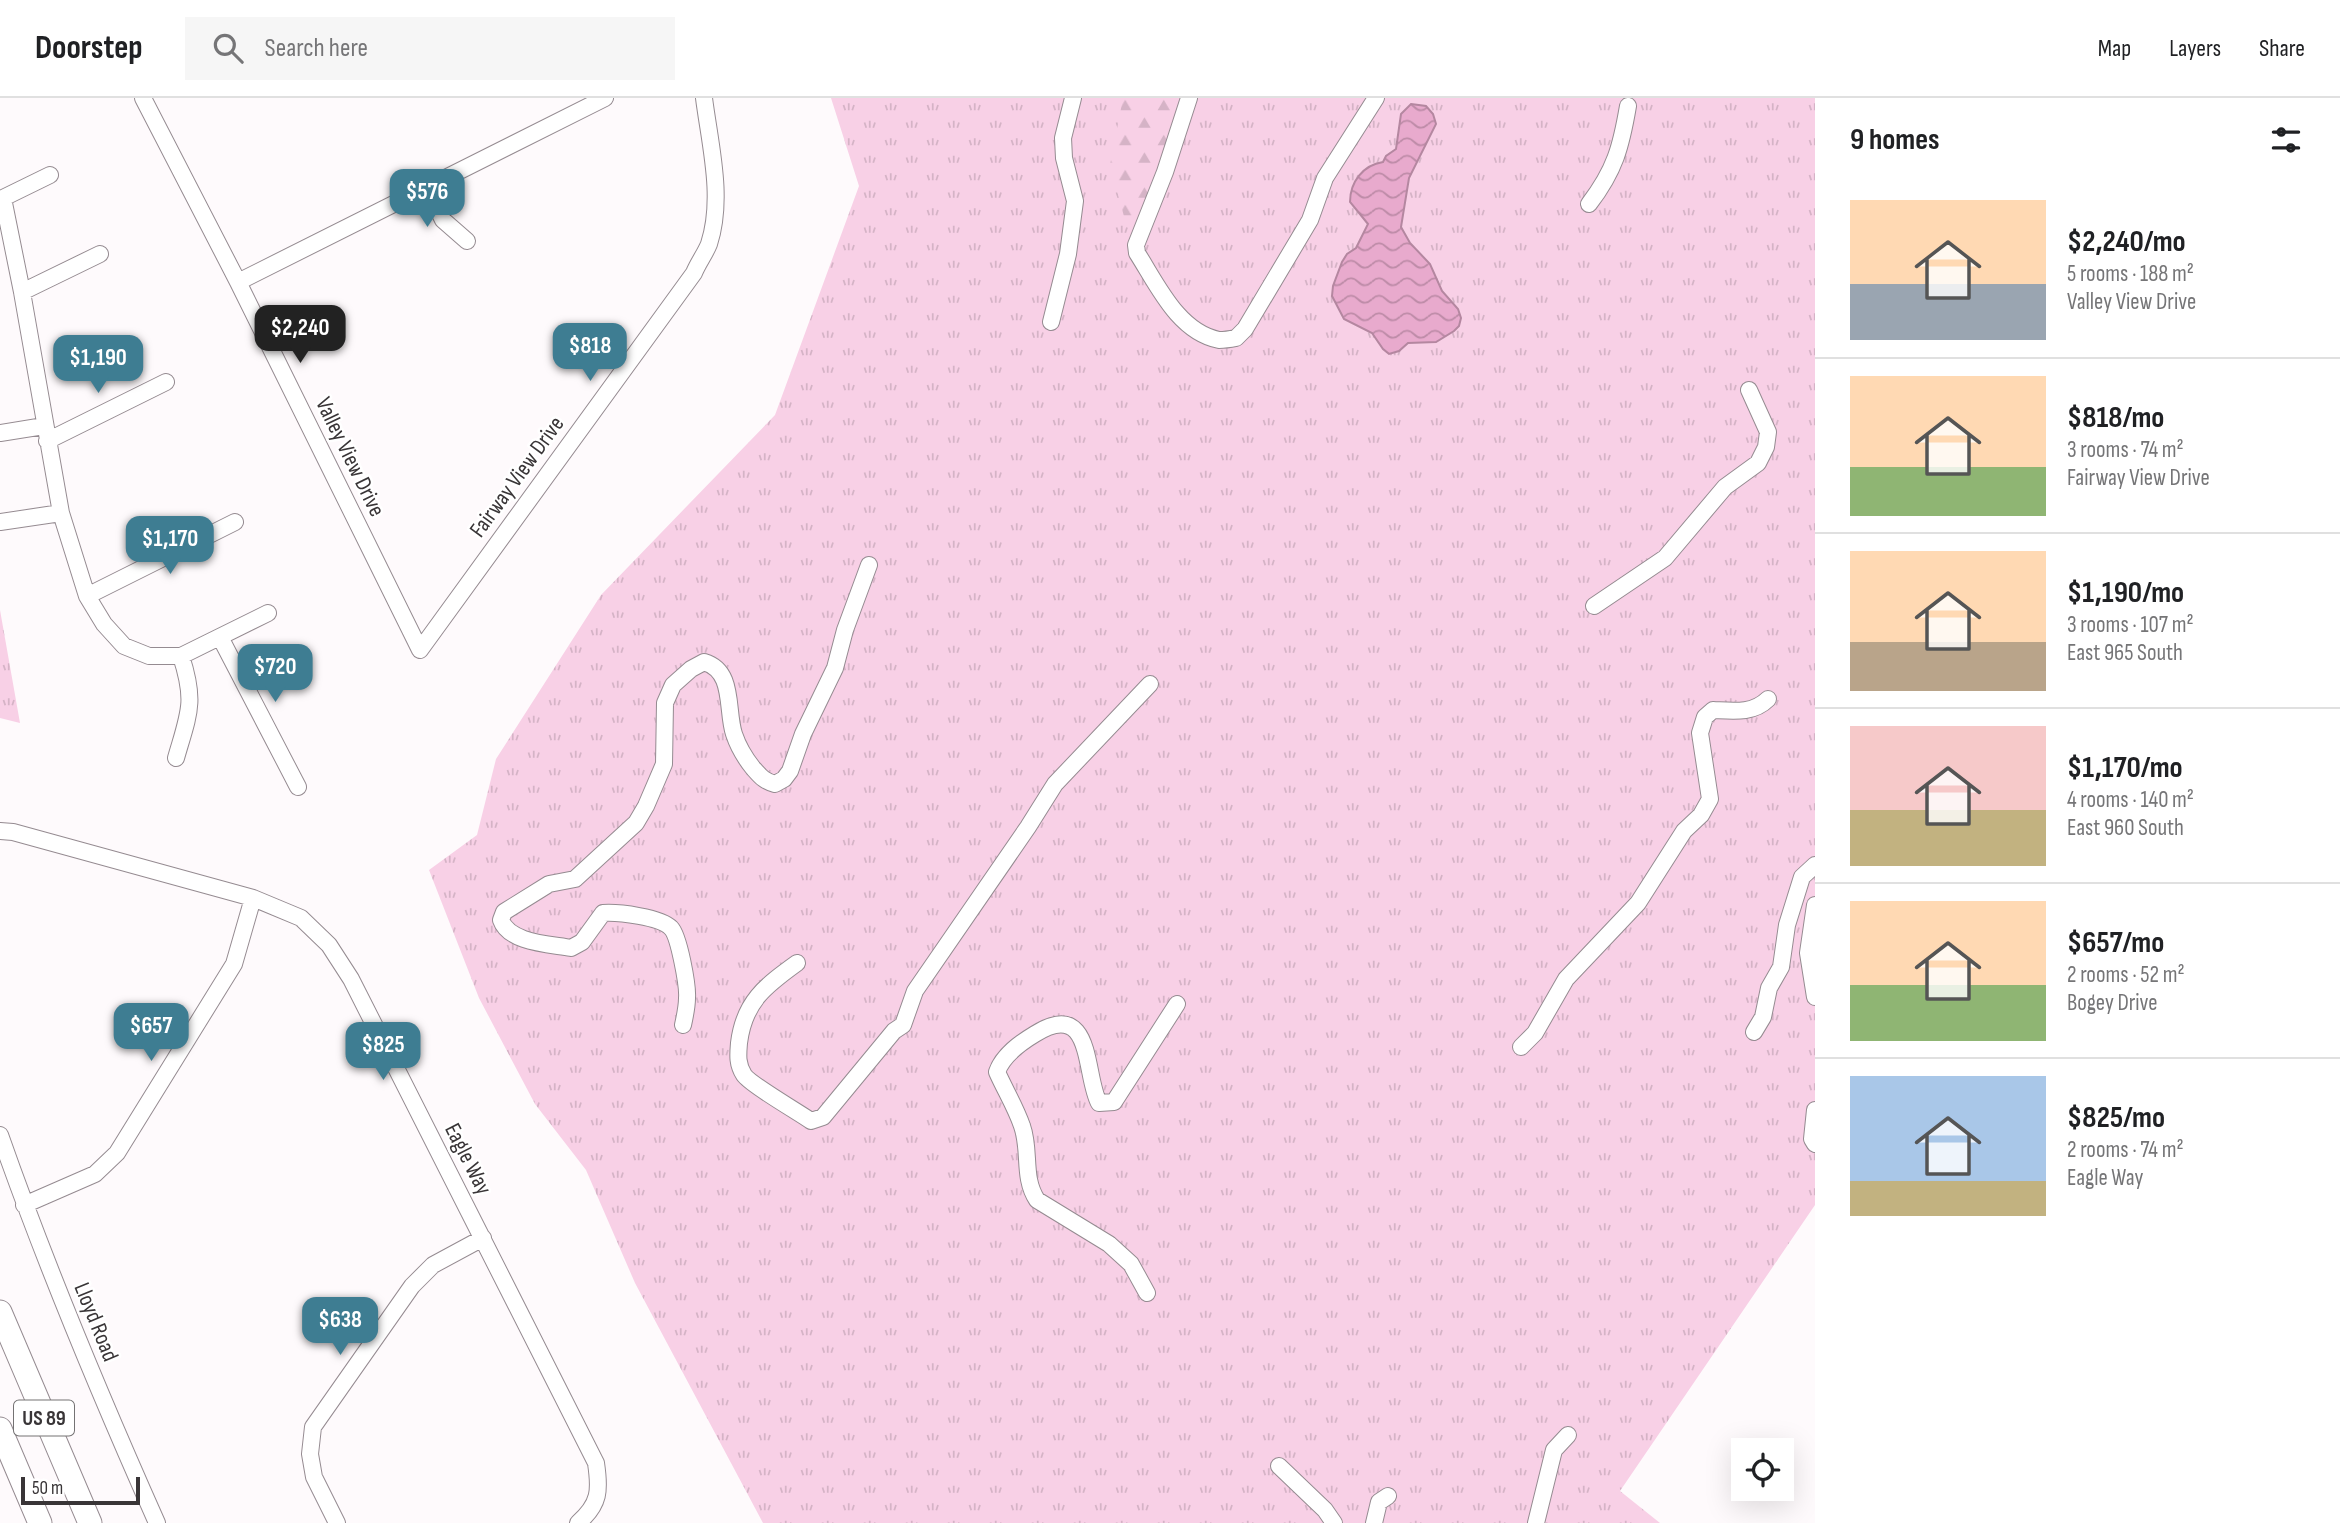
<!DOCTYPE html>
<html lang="en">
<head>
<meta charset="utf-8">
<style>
  :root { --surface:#fff; --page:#f6f6f6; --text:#202124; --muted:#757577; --line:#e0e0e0; --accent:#3e7d92 }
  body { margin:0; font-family:"Sofia Sans Condensed",sans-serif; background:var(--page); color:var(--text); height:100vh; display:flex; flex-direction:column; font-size:26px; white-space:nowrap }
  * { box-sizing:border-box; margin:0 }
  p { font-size:23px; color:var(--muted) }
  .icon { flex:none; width:38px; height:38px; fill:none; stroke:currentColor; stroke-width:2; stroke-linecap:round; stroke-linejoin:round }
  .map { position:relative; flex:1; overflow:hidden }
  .drawer { display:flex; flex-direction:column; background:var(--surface); width:525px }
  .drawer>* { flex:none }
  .controls { position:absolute; left:1731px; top:1340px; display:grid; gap:14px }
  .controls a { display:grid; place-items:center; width:63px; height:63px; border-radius:0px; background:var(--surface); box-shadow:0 7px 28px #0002; font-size:35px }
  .scale { position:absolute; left:21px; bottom:18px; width:119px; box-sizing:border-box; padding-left:7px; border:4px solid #393537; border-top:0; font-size:19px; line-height:24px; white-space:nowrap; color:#393537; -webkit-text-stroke:5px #fff; paint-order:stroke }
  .price { position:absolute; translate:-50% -60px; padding:0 16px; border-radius:14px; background:var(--accent); color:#fff; font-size:23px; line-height:46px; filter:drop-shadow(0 2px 4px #0008) }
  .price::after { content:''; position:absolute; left:50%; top:42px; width:21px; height:16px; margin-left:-10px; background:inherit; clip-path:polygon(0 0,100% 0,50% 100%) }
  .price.active { background:#222; color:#fff }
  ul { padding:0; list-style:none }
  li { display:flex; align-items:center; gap:21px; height:175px; padding:0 35px }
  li+li { border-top:2px solid var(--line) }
  li span { display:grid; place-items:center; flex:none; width:196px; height:140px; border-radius:0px; color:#555 }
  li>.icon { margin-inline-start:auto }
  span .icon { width:84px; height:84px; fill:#fffc; stroke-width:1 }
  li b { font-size:30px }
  h2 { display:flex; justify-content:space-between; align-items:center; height:84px; padding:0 35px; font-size:30px }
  header { display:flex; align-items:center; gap:42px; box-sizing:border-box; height:98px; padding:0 35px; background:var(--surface); border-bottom:2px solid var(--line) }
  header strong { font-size:33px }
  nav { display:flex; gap:38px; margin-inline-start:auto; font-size:24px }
  .search { width:490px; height:63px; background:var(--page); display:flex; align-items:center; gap:18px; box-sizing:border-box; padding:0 24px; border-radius:0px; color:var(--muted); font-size:26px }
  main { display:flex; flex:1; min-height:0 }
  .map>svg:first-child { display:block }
  .grass { fill:url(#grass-tufts) }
  .forest { fill:url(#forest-firs) }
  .water { fill:url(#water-waves); stroke:#b487a0; stroke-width:2 }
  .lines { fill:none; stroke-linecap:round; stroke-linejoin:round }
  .minor-casing { stroke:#958b91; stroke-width:18 }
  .highway-casing { stroke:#958b91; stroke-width:25 }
  .minor { stroke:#fff; stroke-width:16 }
  .highway { stroke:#fff; stroke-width:23 }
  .labels { text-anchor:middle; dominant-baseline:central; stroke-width:5; stroke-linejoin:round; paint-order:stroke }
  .shield { fill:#fff; stroke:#747273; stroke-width:2 }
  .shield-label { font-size:21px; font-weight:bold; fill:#393537 }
  .street-label { font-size:23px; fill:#393537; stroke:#fff }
</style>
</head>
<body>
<header>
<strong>Doorstep</strong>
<div class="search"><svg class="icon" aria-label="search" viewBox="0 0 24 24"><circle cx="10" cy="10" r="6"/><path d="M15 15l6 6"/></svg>Search here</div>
<nav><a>Map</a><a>Layers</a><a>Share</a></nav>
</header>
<main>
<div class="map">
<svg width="1815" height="1425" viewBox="0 0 1815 1425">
  <defs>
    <pattern id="grass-tufts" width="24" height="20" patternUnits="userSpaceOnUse" patternTransform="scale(1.75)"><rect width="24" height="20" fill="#f8d0e6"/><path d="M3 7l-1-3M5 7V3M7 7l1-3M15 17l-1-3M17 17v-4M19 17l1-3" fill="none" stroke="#d5b3c6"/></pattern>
    <pattern id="forest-firs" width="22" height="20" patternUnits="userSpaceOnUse" patternTransform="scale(1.75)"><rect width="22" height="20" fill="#f8d0e6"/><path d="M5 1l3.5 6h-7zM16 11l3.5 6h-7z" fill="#d5b3c6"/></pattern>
    <pattern id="water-waves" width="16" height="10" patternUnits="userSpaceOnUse" patternTransform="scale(1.75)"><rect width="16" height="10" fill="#e8aacd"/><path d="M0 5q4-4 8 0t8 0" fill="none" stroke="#bd8ba7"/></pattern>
  </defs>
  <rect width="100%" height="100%" fill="#fefafc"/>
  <path class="grass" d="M831,0H1815V1107L1620,1393L1660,1425H763L635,1185L586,1072L535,1006L479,900L429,772L477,737L496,661L601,497L775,317L859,88Z
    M0,512L20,625L0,620Z"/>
  <path class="forest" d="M1123,0H1179L1141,137L1125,122L1110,67Z"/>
  <path class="water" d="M1411,6L1426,8L1433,16L1436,26L1409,80L1401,129L1410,145L1430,166L1442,193L1458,211L1461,220L1459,228L1454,233L1436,244L1408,245L1399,253L1389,256L1383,251L1372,235L1344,221L1332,198L1333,188L1342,164L1347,156L1356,150L1368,126L1350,104C1350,84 1363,67 1383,64L1386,58L1396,51L1401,16Z"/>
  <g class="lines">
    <defs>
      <path id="minor" d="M143,0L238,184L420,552L694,175C698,165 705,156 709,146C724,100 710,47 704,0
        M1189,0L1165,74L1136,147L1137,155C1157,186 1178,234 1219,242C1224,242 1231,241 1236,240L1245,231L1310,122L1325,80L1376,0
        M50,77L3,100L22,194L61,415L87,498L104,526L124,548L149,558H181L268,515
        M427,89L443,122L467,143
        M1589,106C1615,72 1621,49 1628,8
        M238,184L605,0
        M22,194L100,156
        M1051,224L1068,156L1075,103L1064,60L1063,40L1073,0
        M0,335L44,328
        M47,343L166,284
        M0,424L61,415
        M87,498L235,424
        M1594,508L1665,460L1725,389L1758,365L1766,349L1768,334L1749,292
        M220,539L298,689
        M176,660C189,615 196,604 181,558
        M0,733L13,734L253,800L301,820L329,847L351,881L596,1365C600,1392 600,1406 578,1425
        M1815,807L1808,855L1815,899
        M797,865C765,888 744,904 739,945C738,957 737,966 744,977C750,986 798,1014 811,1023L823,1019L894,933L903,927L915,893L1028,729L1055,686L1150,586
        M683,927C685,918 687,908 687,900C688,888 679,838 671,830C661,819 618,814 603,815L582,844L571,850C550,846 509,845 501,822L504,814L549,786L575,781L636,725L646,708L664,666L665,605L673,587L691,571L704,564C735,573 726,612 734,636C738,648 745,660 753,670C761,679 764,683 775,686L784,681L790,673L803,636L835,570L845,532L869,467
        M1754,934L1763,919L1769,890L1781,869L1787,827L1802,779L1815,767
        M1521,949L1535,935L1566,881L1638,805L1684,733L1701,717L1710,701L1700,635L1705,619L1713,612C1733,613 1753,616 1768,601
        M1815,1012L1812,1041L1815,1046
        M0,1037C46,1168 100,1297 157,1425
        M24,1107L95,1076L117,1055L234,866L253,800
        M1147,1195L1131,1166L1109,1146L1037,1102C1022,1079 1031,1053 1022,1028C1016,1010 1005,992 997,974C1003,957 1020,945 1035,936C1094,899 1084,978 1099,1005L1114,1004L1177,906
        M1279,1368L1325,1412L1334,1425
        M337,1425L314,1379L310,1356L313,1329L412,1188L433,1167L483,1140
        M1374,1425L1379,1404L1388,1398
        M1536,1425L1554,1352L1568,1337"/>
      <path id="highway" d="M0,1214L90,1425
        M0,1331L40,1425"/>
    </defs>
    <use href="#minor" class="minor-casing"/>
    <use href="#highway" class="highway-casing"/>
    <use href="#minor" class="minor"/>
    <use href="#highway" class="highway"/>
  </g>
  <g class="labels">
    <rect class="shield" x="14" y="1302.5" width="60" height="35" rx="5"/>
    <g class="shield-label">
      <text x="44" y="1320">US 89</text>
    </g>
    <g class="street-label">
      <text transform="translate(350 359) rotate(64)">Valley View Drive</text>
      <text transform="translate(517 379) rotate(-54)">Fairway View Drive</text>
      <text transform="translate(468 1061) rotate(63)">Eagle Way</text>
      <text transform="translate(96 1224) rotate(68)">Lloyd Road</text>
    </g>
  </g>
</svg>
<div class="controls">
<a><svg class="icon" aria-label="locate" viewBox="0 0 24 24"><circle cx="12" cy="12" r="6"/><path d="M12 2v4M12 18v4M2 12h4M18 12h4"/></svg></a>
</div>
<div class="scale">50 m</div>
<b class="price" style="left:427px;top:131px">$576</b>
<b class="price active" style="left:300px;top:267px">$2,240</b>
<b class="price" style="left:590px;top:285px">$818</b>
<b class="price" style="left:98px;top:297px">$1,190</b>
<b class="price" style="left:170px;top:478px">$1,170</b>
<b class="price" style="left:275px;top:606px">$720</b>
<b class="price" style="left:151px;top:965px">$657</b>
<b class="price" style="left:383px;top:984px">$825</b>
<b class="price" style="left:340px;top:1259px">$638</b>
</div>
<section class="drawer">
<h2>9 homes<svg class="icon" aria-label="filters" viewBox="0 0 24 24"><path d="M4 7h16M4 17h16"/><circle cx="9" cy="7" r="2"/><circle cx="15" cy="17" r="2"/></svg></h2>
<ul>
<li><span style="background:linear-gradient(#ffd9b3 60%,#9aa5b1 0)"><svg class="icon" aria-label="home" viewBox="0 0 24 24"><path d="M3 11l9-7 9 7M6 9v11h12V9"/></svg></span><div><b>$2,240/mo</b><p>5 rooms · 188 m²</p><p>Valley View Drive</p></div></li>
<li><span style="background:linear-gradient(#ffd9b3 65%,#8fb573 0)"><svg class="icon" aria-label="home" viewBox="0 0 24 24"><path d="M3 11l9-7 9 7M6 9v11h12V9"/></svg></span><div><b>$818/mo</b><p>3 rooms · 74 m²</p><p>Fairway View Drive</p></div></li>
<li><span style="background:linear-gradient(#ffd9b3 65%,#b9a48a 0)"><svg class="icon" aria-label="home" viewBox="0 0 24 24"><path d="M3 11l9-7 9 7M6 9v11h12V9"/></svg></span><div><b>$1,190/mo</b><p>3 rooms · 107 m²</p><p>East 965 South</p></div></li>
<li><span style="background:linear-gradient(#f6c9c9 60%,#c2b280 0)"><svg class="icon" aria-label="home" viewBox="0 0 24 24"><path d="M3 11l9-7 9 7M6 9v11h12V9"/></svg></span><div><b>$1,170/mo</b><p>4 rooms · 140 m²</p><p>East 960 South</p></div></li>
<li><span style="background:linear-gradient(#ffd9b3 60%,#8fb573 0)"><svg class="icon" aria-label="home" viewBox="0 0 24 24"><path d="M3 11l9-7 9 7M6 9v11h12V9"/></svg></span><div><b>$657/mo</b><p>2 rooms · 52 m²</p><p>Bogey Drive</p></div></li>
<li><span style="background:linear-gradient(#a9c7e8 75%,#c2b280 0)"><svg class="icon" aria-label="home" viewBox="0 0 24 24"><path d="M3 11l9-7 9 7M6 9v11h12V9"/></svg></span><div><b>$825/mo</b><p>2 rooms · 74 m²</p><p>Eagle Way</p></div></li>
</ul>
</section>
</main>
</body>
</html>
